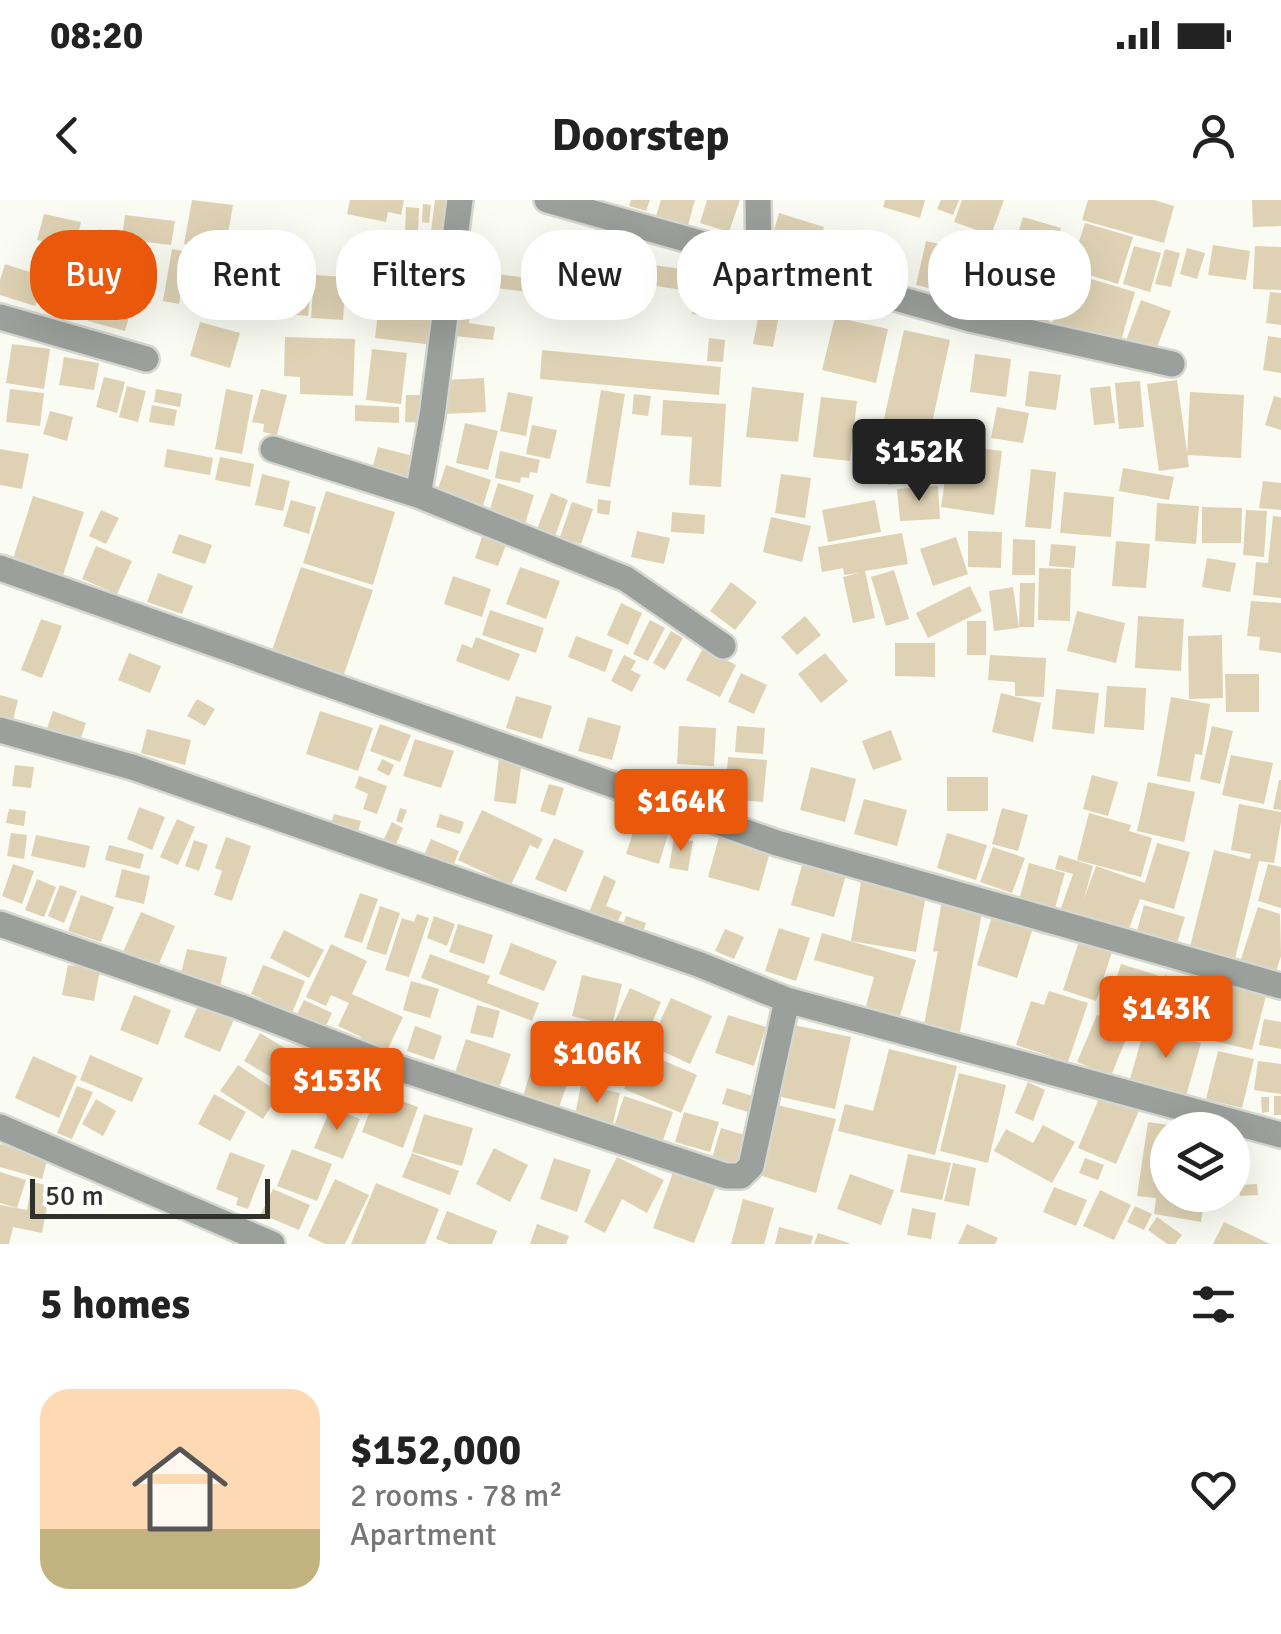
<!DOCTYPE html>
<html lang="en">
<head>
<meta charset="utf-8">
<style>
  :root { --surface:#fff; --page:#f2f2f2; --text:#222; --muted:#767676; --accent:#ea580c }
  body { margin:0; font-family:Signika,sans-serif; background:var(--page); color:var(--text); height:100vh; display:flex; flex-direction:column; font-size:38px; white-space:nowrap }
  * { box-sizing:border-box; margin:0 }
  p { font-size:32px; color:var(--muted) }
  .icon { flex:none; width:55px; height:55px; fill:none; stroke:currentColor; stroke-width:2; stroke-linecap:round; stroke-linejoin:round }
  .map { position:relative; height:1044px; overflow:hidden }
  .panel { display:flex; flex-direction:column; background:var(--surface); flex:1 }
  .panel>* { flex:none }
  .guide { position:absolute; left:30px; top:30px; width:1222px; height:90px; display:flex; gap:20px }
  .fabs { position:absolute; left:1150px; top:912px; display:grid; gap:20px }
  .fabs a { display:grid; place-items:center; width:100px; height:100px; border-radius:50%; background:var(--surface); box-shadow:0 10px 40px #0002; font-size:50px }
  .scale { position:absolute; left:30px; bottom:25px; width:240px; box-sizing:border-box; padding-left:10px; border:5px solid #30312d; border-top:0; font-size:28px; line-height:35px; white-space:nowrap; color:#30312d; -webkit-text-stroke:8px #fff; paint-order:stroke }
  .price { position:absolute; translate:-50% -85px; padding:0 22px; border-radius:10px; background:var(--accent); color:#fff; font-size:32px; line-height:65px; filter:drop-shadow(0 2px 5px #0008) }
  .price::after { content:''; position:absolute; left:50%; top:60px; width:30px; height:22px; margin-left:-15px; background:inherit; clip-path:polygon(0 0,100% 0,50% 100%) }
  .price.active { background:#222; color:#fff }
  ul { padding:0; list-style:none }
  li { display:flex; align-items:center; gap:30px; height:250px; padding:0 40px }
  li span { display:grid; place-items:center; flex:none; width:280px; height:200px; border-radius:30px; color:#555 }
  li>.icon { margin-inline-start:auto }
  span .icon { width:120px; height:120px; fill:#fffc; stroke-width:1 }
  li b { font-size:42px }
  h2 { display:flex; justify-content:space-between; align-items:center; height:120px; padding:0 40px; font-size:42px }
  .pill { padding:0 35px; border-radius:40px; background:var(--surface); box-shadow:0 10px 40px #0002; font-size:35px; line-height:90px }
  .pill.active { background:var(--accent); color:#fff }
  .status { display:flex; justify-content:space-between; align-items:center; height:70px; padding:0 50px; background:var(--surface); direction:ltr }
  .status svg { height:28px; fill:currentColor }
  header { display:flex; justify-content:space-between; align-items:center; height:130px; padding:0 40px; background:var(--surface); font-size:45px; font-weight:700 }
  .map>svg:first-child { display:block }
  .building { fill:#dfd2b4 }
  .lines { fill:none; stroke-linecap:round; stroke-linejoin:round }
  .street-casing { stroke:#d6d7cf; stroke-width:30 }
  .street { stroke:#9ca09d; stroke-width:25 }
</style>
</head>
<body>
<div class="status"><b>08:20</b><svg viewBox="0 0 49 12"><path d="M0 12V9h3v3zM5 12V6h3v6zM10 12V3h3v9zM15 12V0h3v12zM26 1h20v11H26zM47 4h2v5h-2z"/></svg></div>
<header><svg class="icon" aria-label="back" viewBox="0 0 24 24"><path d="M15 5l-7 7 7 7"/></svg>Doorstep<svg class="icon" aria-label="person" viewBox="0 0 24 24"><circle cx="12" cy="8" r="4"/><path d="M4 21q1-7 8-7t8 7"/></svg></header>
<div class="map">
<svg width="1281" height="1044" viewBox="0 0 1281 1044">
  <rect width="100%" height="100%" fill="#fafcf3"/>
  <path class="building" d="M192,0L233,5L225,51L184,44Z
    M350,0H404L401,15L388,12L386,22L347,14Z
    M435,0H453L445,69L399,64L403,35L430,39Z
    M631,0H650L646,11L629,6Z
    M661,0H695L688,25L656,16Z
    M707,0H740L729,32L700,23Z
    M885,0H925L920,18L883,7Z
    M941,0H959L953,15L937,9Z
    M962,0H1004L991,35L954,22Z
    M1088,0H1154L1174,6L1164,43L1082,20Z
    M1252,0H1281V26L1253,27Z
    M423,4L431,5L429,23L422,22Z
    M406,7L419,8L418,33L405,32Z
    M779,13L824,27L814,58L770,44Z
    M44,14L81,22L75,48L37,40Z
    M125,15L175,21L171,45L122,39Z
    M1023,17L1061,28L1050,65L1012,53Z
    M1085,23L1133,37L1118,84L1070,69Z
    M99,29L115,35L100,74L84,66Z
    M926,41L982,54L971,98L916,85Z
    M1213,45L1250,51L1246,80L1208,75Z
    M1134,46L1161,53L1150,92L1123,84Z
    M1255,46L1281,47V90L1253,89Z
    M240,48L253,50L250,69L237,68Z
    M1187,48L1205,53L1197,79L1180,74Z
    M172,49L188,52L179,104L163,101Z
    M1165,49L1180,53L1171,87L1155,84Z
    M196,53L215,57L209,86L191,83Z
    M993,53L1032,65L1019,109L979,97Z
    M57,60L67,61L66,75L56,74Z
    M543,61L603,64L600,109L541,106Z
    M5,64L45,77L35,106L0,95V80Z
    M654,65L715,74L708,117L692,114L695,92L650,85Z
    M1037,66L1063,73L1046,129L1020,121Z
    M411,68L441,72L439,84L409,80Z
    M234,70L251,71L250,78L233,76Z
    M466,70L528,78L527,92L464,84Z
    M1068,72L1135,92L1119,148L1051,128Z
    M314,75L346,77L343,120L311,118Z
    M755,84L784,88L773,147L753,144L760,108L751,106Z
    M98,85L135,96L125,131L88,121Z
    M381,86L435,92L433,105L445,107L441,146L375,138Z
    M1270,92L1281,93V125L1266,123Z
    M459,94L473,96L469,123L495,127L493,140L454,136Z
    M290,95L310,97L308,116L289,114Z
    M1141,100L1171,111L1153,157L1124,146Z
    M835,117L888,129L876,183L822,170Z
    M200,122L240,133L230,168L190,156Z
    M904,130L950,140L928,242L881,232Z
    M1268,136L1281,138V173L1263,170Z
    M285,137L355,139L353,196L300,194V177L284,176Z
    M709,138L725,140L723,162L707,161Z
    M12,144L50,149L44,189L6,183Z
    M372,149L407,153L401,204L366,200Z
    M542,150L721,167L719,195L540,179Z
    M975,154L1011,159L1006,197L970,192Z
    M64,157L99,163L94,190L59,185Z
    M1029,171L1061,175L1056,210L1025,206Z
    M104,177L125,182L117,213L96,207Z
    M484,178L486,212L445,214L443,180Z
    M1177,180L1189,267L1159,271L1147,184Z
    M1140,181L1144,227L1119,229L1115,183Z
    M127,186L146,191L138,222L119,217Z
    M1110,186L1115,223L1094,225L1090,188Z
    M752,187L804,193L798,242L746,237Z
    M10,189L44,193L40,226L6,222Z
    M156,189L182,194L180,207L154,202Z
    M226,189L253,195L242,254L215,249Z
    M261,189L287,195L277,235L263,232L264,224L252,222Z
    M601,190L625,194L610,287L586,283Z
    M508,192L533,197L526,236L500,231Z
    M1190,192L1244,195L1241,258L1187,255Z
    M634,194L651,196L648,216L632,214Z
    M406,195H423L422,223L405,222Z
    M1274,196L1281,198V230L1265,225Z
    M821,197L857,201L850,261L813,257Z
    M663,200L726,204L721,287L689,285L692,237L661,235Z
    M152,205L177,210L174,226L149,222Z
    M355,205L399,207V223L355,221Z
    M997,207L1029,213L1023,243L991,238Z
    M50,211L73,217L67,241L43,234Z
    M465,223L498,231L488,270L456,263Z
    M532,225L557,230L550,259L526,254Z
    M954,245L1002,251L994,315L941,307L947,266H951Z
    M378,247L413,256L405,286L370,277Z
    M0,249L29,254L22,289L0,285Z
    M167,249L213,258L210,275L164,267Z
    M500,251L540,260L537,273L530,272L529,278L521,277L520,283L495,278Z
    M926,253L930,281L888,285L885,258Z
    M220,257L254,264L250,287L215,280Z
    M446,265L491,280L481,312L435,298Z
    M1123,268L1174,277L1169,300L1119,291Z
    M1031,269L1056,272L1051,329L1025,327Z
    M262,274L290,281L283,311L255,305Z
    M781,274L811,278L805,318L775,313Z
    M1263,281L1281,283V310L1259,308Z
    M498,283L534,295L525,324L489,312Z
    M938,286L940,319L900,321L897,289Z
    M326,291L395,312L373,385L303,363Z
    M1064,292L1114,297L1111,337L1060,333Z
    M551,293L568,300L555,336L537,329Z
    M33,296L84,312L62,378L12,362Z
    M598,299L611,301L609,315L597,313Z
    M291,300L316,307L309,334L283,326Z
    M875,300L881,332L828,342L822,310Z
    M572,302L593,309L581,344L560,337Z
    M1157,303L1199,306L1196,344L1155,341Z
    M1202,307L1242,308L1241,343H1202Z
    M101,310L119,318L106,344L89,336Z
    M1246,310L1267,311L1264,357L1243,355Z
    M672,312L705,315L704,334L671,332Z
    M1273,316L1281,317V398L1253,395L1256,362L1268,363Z
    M771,317L811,326L802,362L763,352Z
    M637,331L670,338L664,364L631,357Z
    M968,331L1002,332L1001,368L968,367Z
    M902,333L908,364L865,371L875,418L853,423L843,377L859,373L844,375L843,368L822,372L818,347Z
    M179,334L212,345L205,364L172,353Z
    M482,337L506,345L498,366L475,358Z
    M956,337L968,374L933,386L920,349Z
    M1013,339L1035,340V375H1012Z
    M1116,341L1150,344L1146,388L1112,386Z
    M1051,344L1076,346L1074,368L1049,366Z
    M96,346L132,361L117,394L82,379Z
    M1207,358L1236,363L1230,392L1202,387Z
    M301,367L373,390L343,477L271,453Z
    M520,367L560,381L546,419L506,404Z
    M1039,368L1071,369L1070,421L1038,420Z
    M894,370L909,419L886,426L871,377Z
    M158,373L193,386L182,414L147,402Z
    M453,376L491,389L482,417L444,404Z
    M731,382L757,402L735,430L710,411Z
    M1020,383H1035L1034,427H1019Z
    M970,386L982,411L928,438L916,413Z
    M1013,387L1019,428L994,431L989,391Z
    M1251,401L1281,403V453L1259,450L1260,437L1247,436Z
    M621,403L642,413L628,445L607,435Z
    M490,410L544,428L536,453L482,435Z
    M1077,411L1125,423L1116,463L1067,451Z
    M805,416L821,435L797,455L781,437Z
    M1138,416L1184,419L1181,471L1135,468Z
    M41,419L62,426L42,478L21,470Z
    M650,420L665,428L648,461L633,454Z
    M967,421H986V455H967Z
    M671,431L683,438L665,470L653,463Z
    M1222,435L1223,498L1189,499L1188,436Z
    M576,436L613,450L605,472L568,457Z
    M476,437L520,454L509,481L456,461L462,444L472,448Z
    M895,443H935V477L895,476Z
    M703,448L736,465L720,497L686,480Z
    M129,453L161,466L150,493L118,480Z
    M825,453L848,481L821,503L798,474Z
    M624,455L636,461L631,470L641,475L632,492L611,481Z
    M990,455L1046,458L1044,497L1015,496V482L988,480Z
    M741,473L767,485L754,514L728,502Z
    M1225,474H1259V512H1226Z
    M1107,486L1146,488L1144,530L1104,527Z
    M1056,489L1099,493L1094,534L1052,529Z
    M1001,493L1041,503L1033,542L992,532Z
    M0,495L18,500L11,528L0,525Z
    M516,496L552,506L542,539L506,528Z
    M1171,497L1210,504L1202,555L1195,554L1190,582L1157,576Z
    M197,499L215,509L205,526L187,516Z
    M53,511L86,523L77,549L44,537Z
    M320,511L373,528L358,571L306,554Z
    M588,517L621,526L612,560L578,551Z
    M380,524L411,535L400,562L370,551Z
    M679,526L716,528L714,566L677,564Z
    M737,526L765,528L763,554L735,552Z
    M1212,526L1233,531L1220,584L1200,579Z
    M147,529L191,540L185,565L141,553Z
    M891,530L902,560L873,570L862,541Z
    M415,539L454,551L441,588L403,576Z
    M1231,555L1273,563L1264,604L1222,595Z
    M728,557L767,560L763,602L725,599Z
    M499,558L522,561L516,604L494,601Z
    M382,559L394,565L389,576L377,570Z
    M15,565L34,567L31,588L12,586Z
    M811,567L856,579L845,622L800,610Z
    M1092,575L1118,582L1108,616L1083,609Z
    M359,576L387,586L377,614L363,609L368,594L355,588Z
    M947,577H988V611H947Z
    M1279,580H1281V610L1273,609Z
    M1148,582L1195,592L1184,642L1137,631Z
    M549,584L564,588L555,616L540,611Z
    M864,599L907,610L897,646L854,634Z
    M1239,604L1281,612V622L1274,663L1259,661L1234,763L1189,751L1214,650L1250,659L1251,654L1231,650Z
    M139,607L165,617L152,650L127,639Z
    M400,608L407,610L402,623L396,621Z
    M1002,608L1028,615L1018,651L992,644Z
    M9,609L26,611L24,626L6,623Z
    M482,610L543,639L538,649L530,645L511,685L458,660Z
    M1089,613L1131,625L1129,631L1152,638L1141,677L1077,660Z
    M334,614L361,621L355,642L328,634Z
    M440,614L464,622L460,634L436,627Z
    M639,614L671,625L659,664L626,654Z
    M177,619L195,627L178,665L160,657Z
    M392,622L403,628L393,651L381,645Z
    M11,633L27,635L24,659L7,656Z
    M947,633L987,645L976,680L937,668Z
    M36,635L90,646L85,668L31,656Z
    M226,637L251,646L232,701L214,695L222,671L215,668Z
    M719,637L770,652L759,691L708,677Z
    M554,638L584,651L566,692L535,679Z
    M674,638L693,641L688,671L669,668Z
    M431,639L459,651L450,674L421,662Z
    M194,640L208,645L199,671L185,666Z
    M1157,643L1190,652L1174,709L1140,699L1127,734L1060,711L1073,674L1055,669L1059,655L1093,666L1084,699L1096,666L1145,683Z
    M109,645L144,654L140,669L105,660Z
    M993,647L1025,658L1012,693L980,682Z
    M804,658L847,671L834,717L791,705Z
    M1029,663L1065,673L1053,715L1018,704Z
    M13,664L34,671L22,704L2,696Z
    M1268,664L1281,667V708L1258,701Z
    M122,669L150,676L144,704L115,697Z
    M604,675L616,681L606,706L622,712L616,726L588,715Z
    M37,679L56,687L44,717L25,710Z
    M861,682L926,694L916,752L851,741Z
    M60,685L77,691L64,723L48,716Z
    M360,693L378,699L362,743L344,737Z
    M81,695L114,707L101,742L68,731Z
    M942,700L983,707L960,832L924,825L938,751L933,752Z
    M1144,705L1185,717L1175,749L1135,738Z
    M380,706L400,713L386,755L366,749Z
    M1258,707L1280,714L1281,756L1275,775L1239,765Z
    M141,712L175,726L158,766L123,752Z
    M993,713L1034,725L1017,778L977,765Z
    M417,714L429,718L409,777L385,770L402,718L414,722Z
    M434,716L455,724L447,746L427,738Z
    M626,716L646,723L641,738L621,730Z
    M458,724L493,735L484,764L449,752Z
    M779,728L810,738L796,781L765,771Z
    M725,729L744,737L734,759L715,751Z
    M284,730L324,750L309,778L270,758Z
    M822,733L916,760L900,816L866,806L874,777L814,760Z
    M1079,741L1112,752L1096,801L1063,790Z
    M511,743L557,761L544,791L499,774Z
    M331,744L367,761L352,794L403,817L385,855L358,843L361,837L338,826L349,803L331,795L326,806L306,797Z
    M187,749L227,757L220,787L180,778Z
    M430,754L490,776L487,783L539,803L532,821L421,778Z
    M1121,764L1157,775L1143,818L1107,807Z
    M68,765L100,770L94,801L62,795Z
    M263,765L305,781L291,816L261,804L262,799L251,794Z
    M582,775L622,784L612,826L572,816Z
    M1165,775L1209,791L1192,837L1148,821Z
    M411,781L439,789L430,818L403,810Z
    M1216,783L1266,796L1252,850L1202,838Z
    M630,788L661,802L646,837L614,823Z
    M1049,791L1088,803L1068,862L1016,845L1031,801L1044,805Z
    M134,795L171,810L158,845L120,830Z
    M671,798L712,816L690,864L649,845Z
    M304,800L332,813L323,832L295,818Z
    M199,803L234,819L220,852L184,837Z
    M477,805L500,811L493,838L470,833Z
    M728,815L766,827L754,866L715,853Z
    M1097,815L1130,829L1111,876L1077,862Z
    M1264,819L1281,822V849L1259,845Z
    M569,824L604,847L589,869L554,847Z
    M789,824L851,837L835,909L773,895Z
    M415,826L442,836L434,860L407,851Z
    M1145,827L1201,843L1186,896L1130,879Z
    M260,833L288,850L271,877L244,861Z
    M466,839L511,854L499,888L455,873Z
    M889,849L957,866L935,955L838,931L845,904L873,911Z
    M641,851L697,875L681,913L624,889Z
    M1218,851L1254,859L1242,908L1206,899Z
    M313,852L378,882L362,914L298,884Z
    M90,855L143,878L132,902L80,880Z
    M33,856L77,876L59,918L15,898Z
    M1258,861L1281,864V894L1254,890Z
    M533,864L570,876L559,907L523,896Z
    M238,865L280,893L263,919L220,891Z
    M959,873L1006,885L988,963L940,951Z
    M1028,882L1045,890L1033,921L1015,913Z
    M581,885L620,893L612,928L574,920Z
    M77,886L93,892L72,939L57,933Z
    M727,888L756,897L751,913L722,904Z
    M1103,889L1141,906L1116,964L1078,948Z
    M377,892L418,907L403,948L362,932Z
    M214,894L246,912L230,941L198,924Z
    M624,896L673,912L662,943L614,927Z
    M1274,896H1281V915H1274Z
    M1261,897H1269V912L1262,913Z
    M96,899L116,911L103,936L82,924Z
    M773,904L836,919L816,993L756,974Z
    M331,907L360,919L343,959L314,948Z
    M684,912L719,922L710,952L675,942Z
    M424,914L473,928L462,966L412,952Z
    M1176,918L1219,930H1168V995H1205L1201,1022L1154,1014L1156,998L1137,996L1148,922L1175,926Z
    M1043,925L1075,942L1052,983L994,951L1006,929L1033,943Z
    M721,928L745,935L736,966L712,958Z
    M0,944L48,957L42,979L0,967Z
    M494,948L528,965L510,1002L476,984Z
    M292,949L332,964L317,1001L277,986Z
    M230,952L265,965L248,1009L236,1005L238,998L216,989Z
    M412,953L459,971L450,995L402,977Z
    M908,954L951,963L942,1000L900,992Z
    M617,957L664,980L647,1013L622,999L605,1033L584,1022Z
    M554,958L591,970L577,1012L540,999Z
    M1085,958L1104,965L1098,980L1079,973Z
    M953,963L976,968L969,1006L944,1001Z
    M674,970L716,986L694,1043L653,1028Z
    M0,972L26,980L17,1008L0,1003Z
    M850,974L894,990L881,1025L837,1009Z
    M335,979L369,995L345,1044H325L308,1036Z
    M32,982L51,986L42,1033L13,1027L9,1044H0V1005L27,1010Z
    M376,983L439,1009L425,1044H351Z
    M1257,984L1258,995L1240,996L1239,985Z
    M1054,987L1087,1000L1076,1026L1043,1012Z
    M273,989L310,1005L299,1030L261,1014Z
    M1100,990L1131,1005L1114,1040L1083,1026Z
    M743,999L774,1008L764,1044H731Z
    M1135,1006L1152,1014L1144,1030L1127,1022Z
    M912,1008L936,1013L931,1039L907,1035Z
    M447,1011L497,1031L492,1044H450L436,1039Z
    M1157,1017L1182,1035L1175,1044H1167L1148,1030Z
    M1224,1022L1270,1044H1213Z
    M537,1024L569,1036L566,1044H530Z
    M967,1024L998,1038L995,1044H958Z
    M779,1027L813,1036L811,1044H775Z
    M818,1033L849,1043V1044H814Z"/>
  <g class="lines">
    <defs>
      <path id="street" d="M547,0L970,119L1172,164
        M758,0L759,59
        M0,117L146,159
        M273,249L418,295L432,216L460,0
        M418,295L626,379L723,446
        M0,368L777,643L1281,786
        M0,530L132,567L698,764L787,800L1281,935
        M0,724L240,807L389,865L726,976H741L751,966L787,800
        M0,927L272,1044"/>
    </defs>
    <use href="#street" class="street-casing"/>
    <use href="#street" class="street"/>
  </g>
</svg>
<div class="fabs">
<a><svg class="icon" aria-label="layers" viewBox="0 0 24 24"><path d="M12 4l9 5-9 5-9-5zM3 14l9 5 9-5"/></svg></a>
</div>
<div class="scale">50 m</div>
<b class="price active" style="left:919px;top:304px">$152K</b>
<b class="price" style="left:681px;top:654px">$164K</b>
<b class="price" style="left:1166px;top:861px">$143K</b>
<b class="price" style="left:597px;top:906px">$106K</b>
<b class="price" style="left:337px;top:933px">$153K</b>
<div class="guide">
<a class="pill active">Buy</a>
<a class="pill">Rent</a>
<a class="pill">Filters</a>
<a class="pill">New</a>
<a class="pill">Apartment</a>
<a class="pill">House</a>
</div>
</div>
<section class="panel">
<h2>5 homes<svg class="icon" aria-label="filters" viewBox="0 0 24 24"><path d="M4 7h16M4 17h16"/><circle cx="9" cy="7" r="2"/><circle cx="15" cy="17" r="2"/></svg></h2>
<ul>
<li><span style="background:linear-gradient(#ffd9b3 70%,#c2b280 0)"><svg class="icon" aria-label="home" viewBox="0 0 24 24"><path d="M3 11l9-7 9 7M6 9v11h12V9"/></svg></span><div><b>$152,000</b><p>2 rooms · 78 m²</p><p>Apartment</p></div><svg class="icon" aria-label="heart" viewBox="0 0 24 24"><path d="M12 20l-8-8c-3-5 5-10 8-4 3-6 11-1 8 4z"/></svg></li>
</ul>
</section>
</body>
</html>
